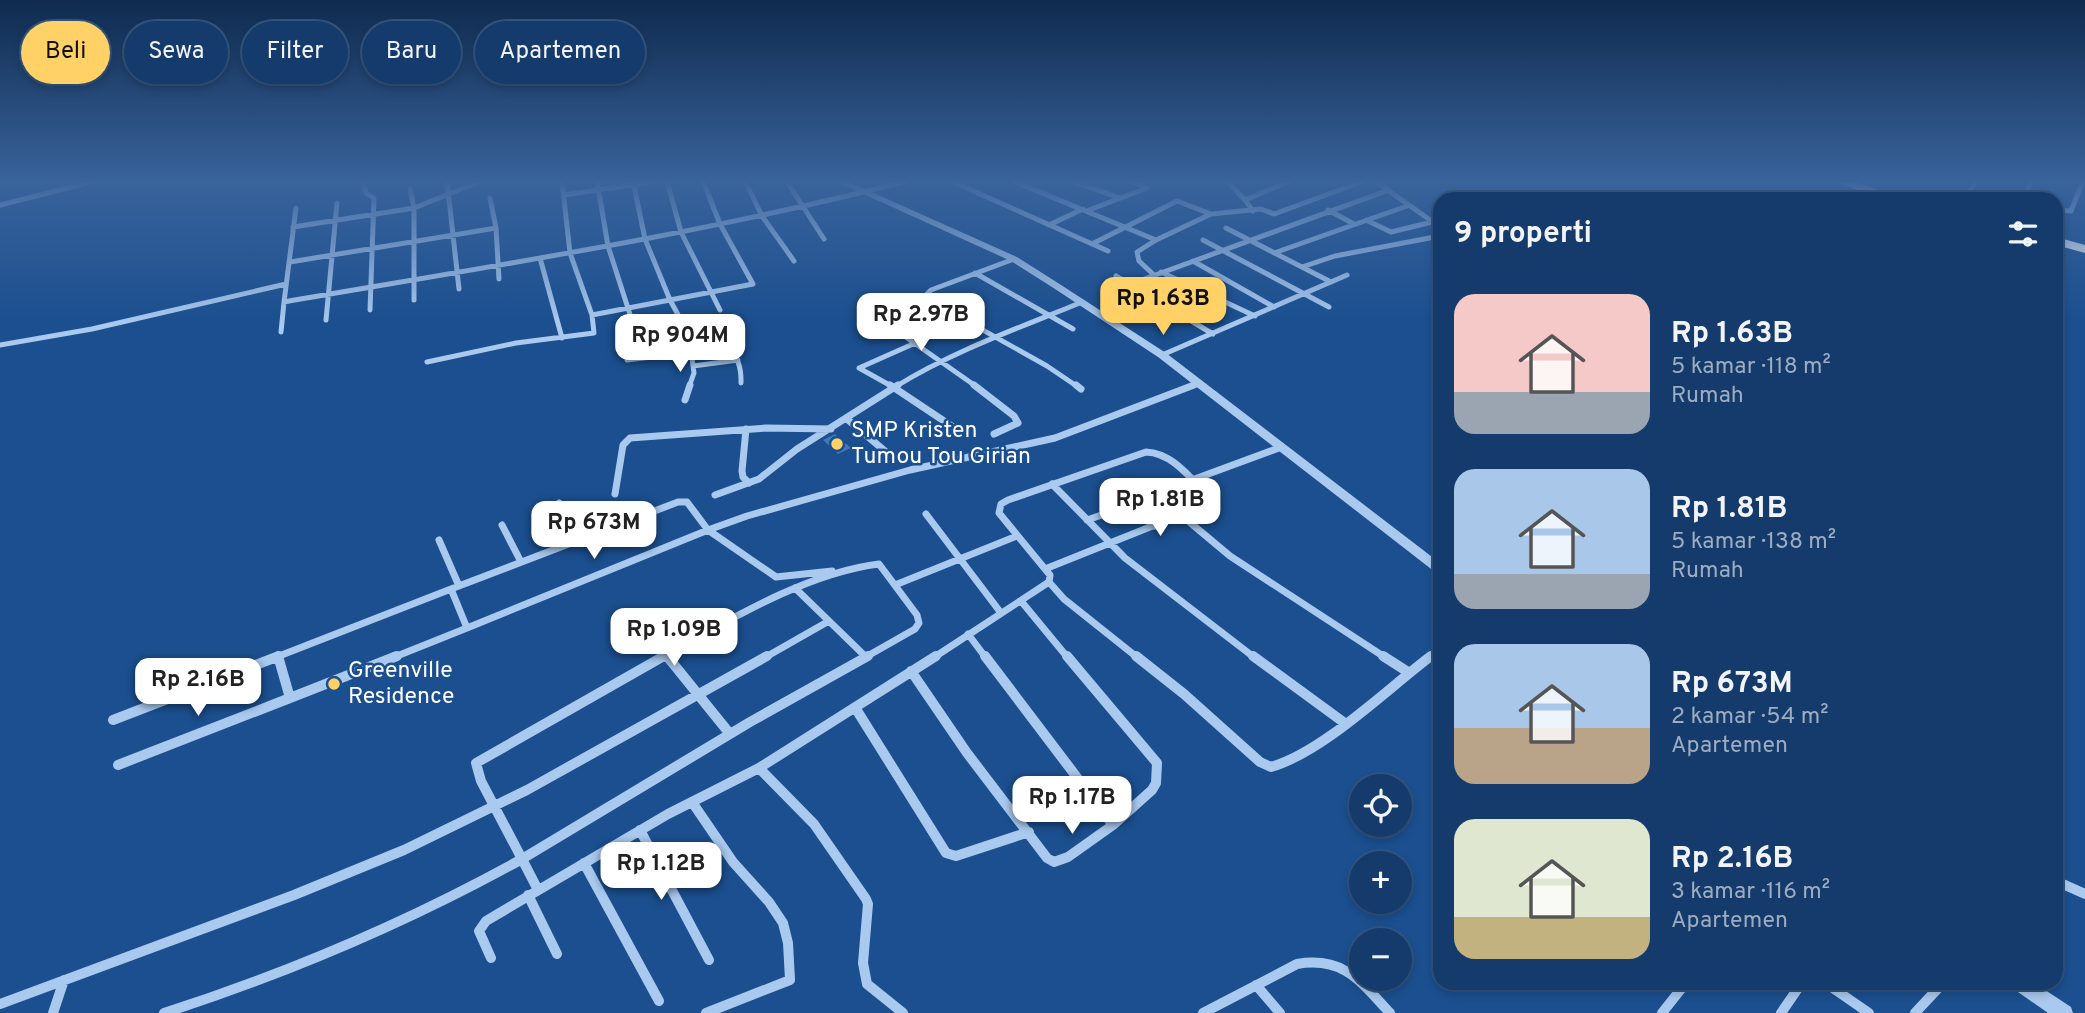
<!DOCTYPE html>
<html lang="id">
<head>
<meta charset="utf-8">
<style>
  :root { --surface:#143b6b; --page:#1d4271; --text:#f1f3f6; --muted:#9dadc1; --line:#33557e; --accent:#ffd166 }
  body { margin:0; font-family:Overpass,sans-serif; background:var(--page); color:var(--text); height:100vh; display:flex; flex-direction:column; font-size:26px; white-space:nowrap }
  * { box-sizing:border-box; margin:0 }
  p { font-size:23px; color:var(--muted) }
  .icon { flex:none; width:38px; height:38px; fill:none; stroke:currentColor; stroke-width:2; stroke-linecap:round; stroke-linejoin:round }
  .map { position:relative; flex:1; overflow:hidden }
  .panel { position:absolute; left:1433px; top:192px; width:630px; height:798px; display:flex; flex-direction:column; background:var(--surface); border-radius:21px; box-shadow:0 4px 10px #0003,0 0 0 2px var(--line) }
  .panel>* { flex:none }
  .top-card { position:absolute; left:21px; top:21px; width:665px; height:63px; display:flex; gap:14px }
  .controls { position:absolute; left:1349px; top:774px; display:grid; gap:14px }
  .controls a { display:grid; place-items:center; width:63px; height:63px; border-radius:50%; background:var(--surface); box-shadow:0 4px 10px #0003,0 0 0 2px var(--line); font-size:35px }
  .price { position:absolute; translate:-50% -60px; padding:0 16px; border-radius:14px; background:#fff; color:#222; font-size:23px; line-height:46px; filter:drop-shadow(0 2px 4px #0008) }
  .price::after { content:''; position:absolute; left:50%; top:42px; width:21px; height:16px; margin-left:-10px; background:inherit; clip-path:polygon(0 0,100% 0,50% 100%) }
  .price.current { background:var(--accent); color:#111 }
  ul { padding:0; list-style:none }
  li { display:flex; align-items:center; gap:21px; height:175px; padding:0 21px }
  li span { display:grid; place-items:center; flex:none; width:196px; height:140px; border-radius:21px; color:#555 }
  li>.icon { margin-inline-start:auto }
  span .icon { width:84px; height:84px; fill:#fffc; stroke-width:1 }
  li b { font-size:30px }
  h2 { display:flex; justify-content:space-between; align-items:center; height:84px; padding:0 21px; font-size:30px }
  .chip { padding:0 24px; border-radius:32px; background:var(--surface); box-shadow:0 4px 10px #0003,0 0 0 2px var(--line); font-size:24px; line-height:63px }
  .chip.current { background:var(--accent); color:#111 }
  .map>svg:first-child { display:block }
  .building { fill:#4478b7 }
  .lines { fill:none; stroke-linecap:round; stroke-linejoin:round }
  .minor-far2 { stroke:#a9c9ee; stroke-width:5 }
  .minor-far1 { stroke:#a9c9ee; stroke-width:7 }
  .minor { stroke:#a9c9ee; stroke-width:10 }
  .tertiary { fill:#a9c9ee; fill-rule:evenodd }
  .trunk { fill:#f8faff; fill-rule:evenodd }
  .poi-dot { fill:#ffd166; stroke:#1b4f8f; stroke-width:2.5 }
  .labels { text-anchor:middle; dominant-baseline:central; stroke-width:5; stroke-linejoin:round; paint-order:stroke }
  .poi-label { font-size:23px; fill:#fff; stroke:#1b4f8f; text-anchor:start }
</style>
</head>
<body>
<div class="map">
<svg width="2085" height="1013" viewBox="0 0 2085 1013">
  <rect width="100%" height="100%" fill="#1b4f8f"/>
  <path class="building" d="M835,434L851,448L838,454L823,440Z
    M641,849L654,872L637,882L624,858Z"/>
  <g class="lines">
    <path class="minor-far2" d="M363,181L366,193L374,198L370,310
      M447,181L459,289
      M597,181L608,246L634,327
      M667,181L681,232L720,310
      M745,181L762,216L794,261
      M951,181L1108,251
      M1013,181L1156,240L1211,214
      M1072,181L1120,198
      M1227,181L1245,200
      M1375,181L1440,227
      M789,185L824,239
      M410,188L414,208V300
      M564,195L657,181
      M490,198L496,228L499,279
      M1964,200L1976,181
      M2023,200L2031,181
      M0,205L95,181
      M296,208L284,302C492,266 702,234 907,181
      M1089,210L1147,188L1130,181
      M1328,210L1354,224
      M2056,210L2071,211L2083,181
      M1253,211L1245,200L1290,181
      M1366,220L1391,232L1432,222
      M1049,225L1083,209
      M293,227L414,208L481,181
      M1226,228L1331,282
      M1203,240L1329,307
      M1092,244L1177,201L1211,214L1261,209L1274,214L1364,181
      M1274,253L1407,206
      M540,258L562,338
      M1014,259L931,290L927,294L931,301L1047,366L1078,387
      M1193,261L1274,307
      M290,262L496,228
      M1302,267L1335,256L1440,236
      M1161,272L1255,316
      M975,273L1073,329
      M1154,275L1139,261L1137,252L1156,240
      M1116,276L1213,334
      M1128,285L1386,191
      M873,314L977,387
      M592,315L753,284L720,224L703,181
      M326,320L337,203
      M281,332L284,302
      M692,340C723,341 742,349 741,383
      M0,345L92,329L286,284
      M1162,355L1347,275
      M627,360L685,353L695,346L670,300L645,239L633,181
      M427,362L516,343L594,333L592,315L570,253L562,181
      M693,366L738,360
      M689,387L694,373L691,351
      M893,387L859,368L967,320
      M895,387C953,351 1019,328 1082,302
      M1189,387L1198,384"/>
    <path class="minor-far1" d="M890,385L962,433
      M974,385L1014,416L1018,423L994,434
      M1076,385L1081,389
      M685,400L690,385
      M847,419L892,457
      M746,429L742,471L743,477L749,483
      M1146,452C1173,453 1191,479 1209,497L1210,503L1045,569L999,513L1001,504L1008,500Z
      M1192,480L1279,448
      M1052,484L1125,558L1255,658
      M615,494L623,445L630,438L766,428L831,429
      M715,495L759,479L797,449L898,385
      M678,502H687L708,530L467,628L451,589Z
      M559,503L579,539
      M926,514L1001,613
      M1181,515L1230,556L1386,658
      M1087,520L1128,506L1154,526
      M502,525L521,562
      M708,530L776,577L832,571
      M708,530L747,516L910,470L1055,438L1194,385
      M439,540L459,586
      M1045,569L1050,575L1049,582L1064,599L1138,658
      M895,585L1017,536
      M795,588L866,657
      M1021,601L1068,658
      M968,634L986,658
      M274,658L451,589
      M392,658L467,628
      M661,658C726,622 805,573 879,564L917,615L919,623L915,629L864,658
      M764,658L829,621
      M933,658L1049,582
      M1429,658L1440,649"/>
    <path class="minor" d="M278,656L290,698L397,656
      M667,656L730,734
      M1067,656L1157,763L1156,783L1152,790L1113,825
      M1136,656L1184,694L1260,762L1271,767C1323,752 1387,689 1431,656
      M1253,656L1346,724
      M1383,656L1408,672
      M911,671L967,753L1047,858L1054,862L1068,857L1113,825L985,656
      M856,709L946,853L956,856L1029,832
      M113,720L279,656
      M118,765L290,698
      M759,768L814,824L866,899L868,904L863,963L867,984L903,1013
      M692,802L733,862L769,902L783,923L788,943L790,980L706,1013
      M640,830L709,960
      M522,859L538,890
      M522,859L481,781L476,763L664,656
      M522,859L750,722L868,656
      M584,863L659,1001
      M2056,881L2085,894
      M528,895L557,954
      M491,958L479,931L486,921L668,814L759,768L936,656
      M1827,984L1869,1013
      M1256,985L1280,1013
      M0,1004L294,895L404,850L527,790L767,656
      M53,1013L64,980
      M164,1013C288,973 408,922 522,859
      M1203,1013L1297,964C1344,956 1361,982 1390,1013
      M1662,1013L1685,984
      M1781,1013L1801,984
      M1915,1013L1942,984"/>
    <path class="tertiary" d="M835,181H847L1017,257L1058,283L1166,353L1440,563V573L1435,572L1158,357L1052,287L1011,261Z
      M2012,984H2036L2071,1007L2073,1013H2048L2015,990Z"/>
    <path class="trunk" d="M1831,181H1852L1909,200H1887Z
      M2056,237L2085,245V253L2056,245Z"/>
  </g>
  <linearGradient id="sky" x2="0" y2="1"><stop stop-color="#0f2b4f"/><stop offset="0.56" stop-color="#39639b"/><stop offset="1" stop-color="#39639b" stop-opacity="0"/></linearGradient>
  <rect width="2085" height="323" fill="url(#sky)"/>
  <g class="poi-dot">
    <circle cx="837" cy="444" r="7"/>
    <circle cx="334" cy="684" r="7"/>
  </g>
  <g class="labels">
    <g class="poi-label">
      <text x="851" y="431">SMP Kristen<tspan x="851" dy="26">Tumou Tou Girian</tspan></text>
      <text x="348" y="671">Greenville<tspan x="348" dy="26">Residence</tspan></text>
    </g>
  </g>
</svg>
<div class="controls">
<a><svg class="icon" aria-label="locate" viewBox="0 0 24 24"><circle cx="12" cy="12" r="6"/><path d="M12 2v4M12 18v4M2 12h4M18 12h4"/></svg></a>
<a>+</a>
<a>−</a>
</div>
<b class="price current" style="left:1163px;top:337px">Rp 1.63B</b>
<b class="price" style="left:921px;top:353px">Rp 2.97B</b>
<b class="price" style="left:680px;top:374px">Rp 904M</b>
<b class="price" style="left:1160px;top:538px">Rp 1.81B</b>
<b class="price" style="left:594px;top:561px">Rp 673M</b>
<b class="price" style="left:674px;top:668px">Rp 1.09B</b>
<b class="price" style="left:198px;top:718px">Rp 2.16B</b>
<b class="price" style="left:1072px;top:836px">Rp 1.17B</b>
<b class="price" style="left:661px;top:902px">Rp 1.12B</b>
<div class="top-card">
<a class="chip current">Beli</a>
<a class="chip">Sewa</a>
<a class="chip">Filter</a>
<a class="chip">Baru</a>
<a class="chip">Apartemen</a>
</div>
<section class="panel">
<h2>9 properti<svg class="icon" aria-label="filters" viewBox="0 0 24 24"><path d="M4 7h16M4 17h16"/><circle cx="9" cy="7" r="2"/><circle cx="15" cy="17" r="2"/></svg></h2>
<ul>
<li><span style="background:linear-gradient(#f6c9c9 70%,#9aa5b1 0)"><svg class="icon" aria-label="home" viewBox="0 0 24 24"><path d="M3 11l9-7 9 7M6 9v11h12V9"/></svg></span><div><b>Rp 1.63B</b><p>5 kamar · 118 m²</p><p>Rumah</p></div></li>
<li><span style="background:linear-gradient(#a9c7e8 75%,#9aa5b1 0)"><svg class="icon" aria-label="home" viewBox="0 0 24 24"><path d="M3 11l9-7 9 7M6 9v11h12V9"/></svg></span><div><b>Rp 1.81B</b><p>5 kamar · 138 m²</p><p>Rumah</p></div></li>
<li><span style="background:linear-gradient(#a9c7e8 60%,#b9a48a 0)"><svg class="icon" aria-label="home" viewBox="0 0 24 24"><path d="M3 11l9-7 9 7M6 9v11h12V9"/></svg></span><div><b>Rp 673M</b><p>2 kamar · 54 m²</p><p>Apartemen</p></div></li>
<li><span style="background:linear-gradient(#dfe7d0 70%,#c2b280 0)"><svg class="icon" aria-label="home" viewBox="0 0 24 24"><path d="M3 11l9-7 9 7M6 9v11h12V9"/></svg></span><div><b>Rp 2.16B</b><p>3 kamar · 116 m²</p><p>Apartemen</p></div></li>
</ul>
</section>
</div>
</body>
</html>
